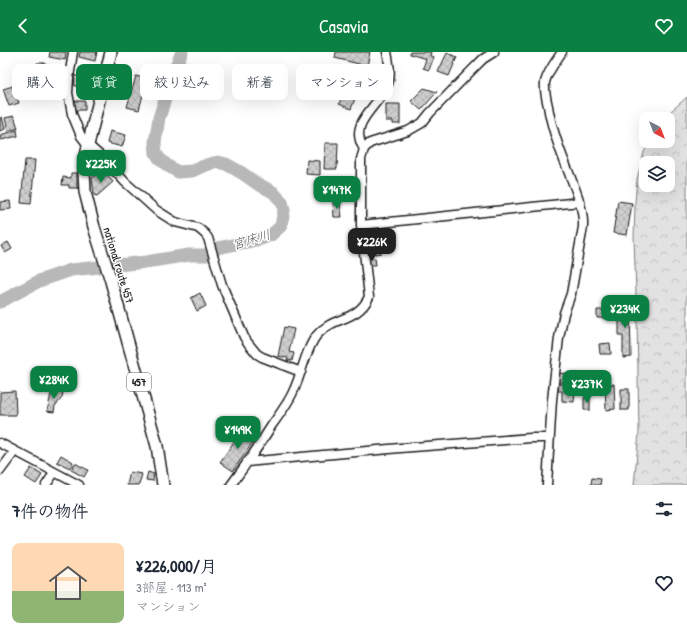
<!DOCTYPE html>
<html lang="ja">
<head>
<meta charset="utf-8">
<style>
  :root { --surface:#fff; --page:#f2f2f3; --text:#1f2937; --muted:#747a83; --line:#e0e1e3; --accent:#0b8043 }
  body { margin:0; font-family:"Patrick Hand","Klee One",sans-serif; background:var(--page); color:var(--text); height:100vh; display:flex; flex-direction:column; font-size:15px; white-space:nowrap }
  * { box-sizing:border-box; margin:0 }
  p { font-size:13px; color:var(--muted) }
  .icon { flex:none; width:22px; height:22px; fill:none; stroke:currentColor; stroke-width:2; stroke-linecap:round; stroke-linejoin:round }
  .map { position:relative; height:433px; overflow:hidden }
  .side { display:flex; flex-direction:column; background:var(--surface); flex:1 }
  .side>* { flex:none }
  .top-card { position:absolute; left:12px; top:12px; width:400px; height:36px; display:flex; gap:8px }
  .needle { width:26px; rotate:138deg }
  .fabs { position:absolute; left:639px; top:60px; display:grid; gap:8px }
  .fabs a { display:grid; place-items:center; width:36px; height:36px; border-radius:8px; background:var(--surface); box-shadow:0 4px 16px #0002; font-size:20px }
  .price { position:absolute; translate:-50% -34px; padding:0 9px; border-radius:8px; background:var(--accent); color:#fff; font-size:13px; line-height:26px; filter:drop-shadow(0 1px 2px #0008) }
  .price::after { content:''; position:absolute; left:50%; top:24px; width:12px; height:9px; margin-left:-6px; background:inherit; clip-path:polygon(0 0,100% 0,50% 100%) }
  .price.on { background:#222; color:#fff }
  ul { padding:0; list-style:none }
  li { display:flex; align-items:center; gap:12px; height:100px; padding:0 12px }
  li+li { border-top:1px solid var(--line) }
  li span { display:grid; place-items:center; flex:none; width:112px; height:80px; border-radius:8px; color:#555 }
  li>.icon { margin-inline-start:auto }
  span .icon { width:48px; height:48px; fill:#fffc; stroke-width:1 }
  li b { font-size:17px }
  h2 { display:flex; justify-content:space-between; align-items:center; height:48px; padding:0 12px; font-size:17px }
  .pill { padding:0 14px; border-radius:8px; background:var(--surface); box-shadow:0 4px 16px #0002; font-size:14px; line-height:36px }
  .pill.on { background:var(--accent); color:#fff }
  header { display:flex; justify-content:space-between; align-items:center; height:52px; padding:0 12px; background:var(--accent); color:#fff; font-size:18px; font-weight:600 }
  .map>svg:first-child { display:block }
  .forest { fill:url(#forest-crowns); stroke:#7f7f7f; fill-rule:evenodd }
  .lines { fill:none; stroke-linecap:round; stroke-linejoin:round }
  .river { stroke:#b8b8b8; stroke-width:13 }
  .building { fill:url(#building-cross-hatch); stroke:#1c1c1c }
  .minor-casing { stroke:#1c1c1c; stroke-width:11 }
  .highway-casing { stroke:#1c1c1c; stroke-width:14 }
  .minor { stroke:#fff; stroke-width:8 }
  .highway { stroke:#fff; stroke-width:11 }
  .labels { text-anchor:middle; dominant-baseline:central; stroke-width:3; stroke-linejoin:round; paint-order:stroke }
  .shield { fill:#fff; stroke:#606060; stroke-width:1 }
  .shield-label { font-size:11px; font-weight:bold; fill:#1c1c1c }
  .street-label { font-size:12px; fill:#1c1c1c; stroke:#fff }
  .water-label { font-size:13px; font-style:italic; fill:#5a5a5a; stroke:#fff }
</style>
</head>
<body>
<header><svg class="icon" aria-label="back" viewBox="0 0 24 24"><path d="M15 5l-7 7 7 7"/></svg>Casavia<svg class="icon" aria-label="heart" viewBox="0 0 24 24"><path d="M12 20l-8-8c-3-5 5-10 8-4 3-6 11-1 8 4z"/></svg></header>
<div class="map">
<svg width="687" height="433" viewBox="0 0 687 433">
  <defs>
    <pattern id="forest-crowns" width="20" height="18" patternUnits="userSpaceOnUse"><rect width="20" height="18" fill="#e2e2e2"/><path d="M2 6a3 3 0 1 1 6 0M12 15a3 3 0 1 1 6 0" fill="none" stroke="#c1c1c1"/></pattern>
    <pattern id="building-cross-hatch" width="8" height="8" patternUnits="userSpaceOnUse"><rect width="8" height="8" fill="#cecece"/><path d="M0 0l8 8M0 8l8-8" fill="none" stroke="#b0b0b0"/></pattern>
  </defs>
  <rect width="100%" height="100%" fill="#fff"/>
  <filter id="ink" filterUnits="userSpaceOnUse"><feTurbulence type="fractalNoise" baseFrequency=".025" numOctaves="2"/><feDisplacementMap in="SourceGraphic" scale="8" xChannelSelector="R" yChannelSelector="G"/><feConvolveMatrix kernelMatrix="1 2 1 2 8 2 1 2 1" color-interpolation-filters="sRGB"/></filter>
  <g filter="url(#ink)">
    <path class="forest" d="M687,45V433H634L639,380L637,270L634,187L635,151L637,127L644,100L650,89H668V67H664L670,60ZM646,111H668V133H646Z"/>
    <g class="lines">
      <path class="river" d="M0,250L39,229L71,218L146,210L189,203H207L217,196L261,187L271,183L281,174L284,158L282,150L273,140L256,131L242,121L226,112L218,110L209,112L192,119L178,120L168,114L159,106L156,101L155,90L159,66L175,16L182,0"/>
    </g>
    <path class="building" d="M50,0H66L65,8L49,5Z
      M80,0H97L95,9L79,5Z
      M336,0H370L367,14L335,6Z
      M410,0H431L430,4L434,5L429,18L423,16L426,7L410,2Z
      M447,1L457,5L449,24L438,20Z
      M37,11H45L44,23L51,24V21L65,22L64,34L35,31Z
      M91,23V33L75,34L74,24Z
      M136,24L147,27L139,58L127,55Z
      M349,24L362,28L351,57L339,52Z
      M13,34L19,51L9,54L3,37Z
      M310,34L324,38L323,41L326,42L325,47L307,41Z
      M424,36L437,40L421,58L411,49Z
      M75,49H85V58H75Z
      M386,52H400V72H393V69H386Z
      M14,64L18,76L8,79L5,66Z
      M2,65L5,77L0,79V66Z
      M17,78L18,84L1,88L0,83Z
      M110,79L126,83L122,95L107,91Z
      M325,91H338L337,117H324Z
      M114,102L125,114L118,120L107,108Z
      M25,108H35L31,152L21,151Z
      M307,108L320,109V123L306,122Z
      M71,121H77V136H69V133H62L63,125L71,126Z
      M104,121L113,130L97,144L94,143L92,126L97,122L100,124Z
      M10,149L11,157L0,158V150Z
      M618,149L632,151L627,183L613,181Z
      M333,150H340L342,165H334Z
      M379,179L382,192L379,193L381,201L375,202L371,181Z
      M8,190L12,197L5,201L1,194Z
      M368,206H375L376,213H369Z
      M200,241L206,254L197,259L191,246Z
      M619,252H630L631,305L623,306V284H619Z
      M597,258H608V266H597Z
      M284,275L294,277L289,300L294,301L292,309L287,308L288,306L278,304Z
      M610,291L611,302H600L599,292Z
      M558,321L568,322V330H558Z
      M579,327H587L586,340H578Z
      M559,332H567V337L575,338L574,350L562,349V339H558Z
      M614,332L615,357L606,358L605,333Z
      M621,337H629V358H621Z
      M52,338L63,340L62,346L55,354L54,360L47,359Z
      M15,339L16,363H0V340Z
      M584,346H590V358H584Z
      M242,378L255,387L233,419L220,410Z
      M61,403L73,410L70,416L57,410Z
      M75,411L88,418L84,425L71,418Z
      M31,416L42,423L36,432L25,425Z
      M130,420L142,422L139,433H127Z
      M148,420L154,422L153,429L146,428Z
      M592,426L601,427L600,433H591Z"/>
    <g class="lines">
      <defs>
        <path id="minor" d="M73,0L69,26L68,41L72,62L81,84L88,93L104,107L125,130L156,158L175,170L198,176L205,182L208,186L222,233L244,285L248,291L257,302L262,305L301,320
          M364,97C347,71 378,55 387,34C392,24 389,11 387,0
          M361,173L580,150
          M0,391L79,433
          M247,410L400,396L531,386H549
          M0,419L15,399
          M46,433L54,421
          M231,433C245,414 259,394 272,373C280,362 288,351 293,340C301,324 306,296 317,283C333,264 357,270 369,245L361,173V107L364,97L370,91L408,79L422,71L430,61L472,18L483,7L494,0
          M547,433L552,348L559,286L564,261L571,242L583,175C584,154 574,135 567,116C559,96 551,75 548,54C546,46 544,38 545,30C548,19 556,9 562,0"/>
        <path id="highway" d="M111,0L88,93L84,119L85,140L94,175L111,229L157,394L163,433"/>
      </defs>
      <use href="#minor" class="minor-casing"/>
      <use href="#highway" class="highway-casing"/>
      <use href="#minor" class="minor"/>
      <use href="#highway" class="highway"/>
    </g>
  </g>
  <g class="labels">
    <rect class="shield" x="127" y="321" width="24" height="18" rx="3"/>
    <g class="shield-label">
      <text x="139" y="330">457</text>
    </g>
    <g class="street-label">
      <text transform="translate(119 213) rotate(73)">national route 457</text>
    </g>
    <g class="water-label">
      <text transform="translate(251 187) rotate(-17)">宮床川</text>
    </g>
  </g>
</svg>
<div class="fabs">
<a><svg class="needle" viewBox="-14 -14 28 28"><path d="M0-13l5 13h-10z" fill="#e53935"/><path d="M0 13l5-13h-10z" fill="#747a83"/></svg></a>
<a><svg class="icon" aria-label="layers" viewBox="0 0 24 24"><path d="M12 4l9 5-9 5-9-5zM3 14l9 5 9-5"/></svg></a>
</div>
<b class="price" style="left:101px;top:132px">¥225K</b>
<b class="price" style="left:337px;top:158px">¥147K</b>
<b class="price on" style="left:372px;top:210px">¥226K</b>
<b class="price" style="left:625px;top:277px">¥234K</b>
<b class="price" style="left:54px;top:348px">¥284K</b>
<b class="price" style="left:587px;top:352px">¥237K</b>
<b class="price" style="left:238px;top:398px">¥149K</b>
<div class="top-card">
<a class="pill">購入</a>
<a class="pill on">賃貸</a>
<a class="pill">絞り込み</a>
<a class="pill">新着</a>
<a class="pill">マンション</a>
</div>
</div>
<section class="side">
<h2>7件の物件<svg class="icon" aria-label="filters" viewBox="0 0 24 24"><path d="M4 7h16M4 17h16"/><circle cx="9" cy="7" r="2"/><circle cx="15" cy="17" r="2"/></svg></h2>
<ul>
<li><span style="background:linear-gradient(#ffd9b3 60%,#8fb573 0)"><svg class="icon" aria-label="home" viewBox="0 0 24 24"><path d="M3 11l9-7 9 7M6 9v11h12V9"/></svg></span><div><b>¥226,000/月</b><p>3部屋 · 113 m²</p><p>マンション</p></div><svg class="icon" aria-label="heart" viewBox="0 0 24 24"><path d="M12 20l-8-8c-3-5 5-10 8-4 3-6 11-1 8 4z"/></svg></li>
</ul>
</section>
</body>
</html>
